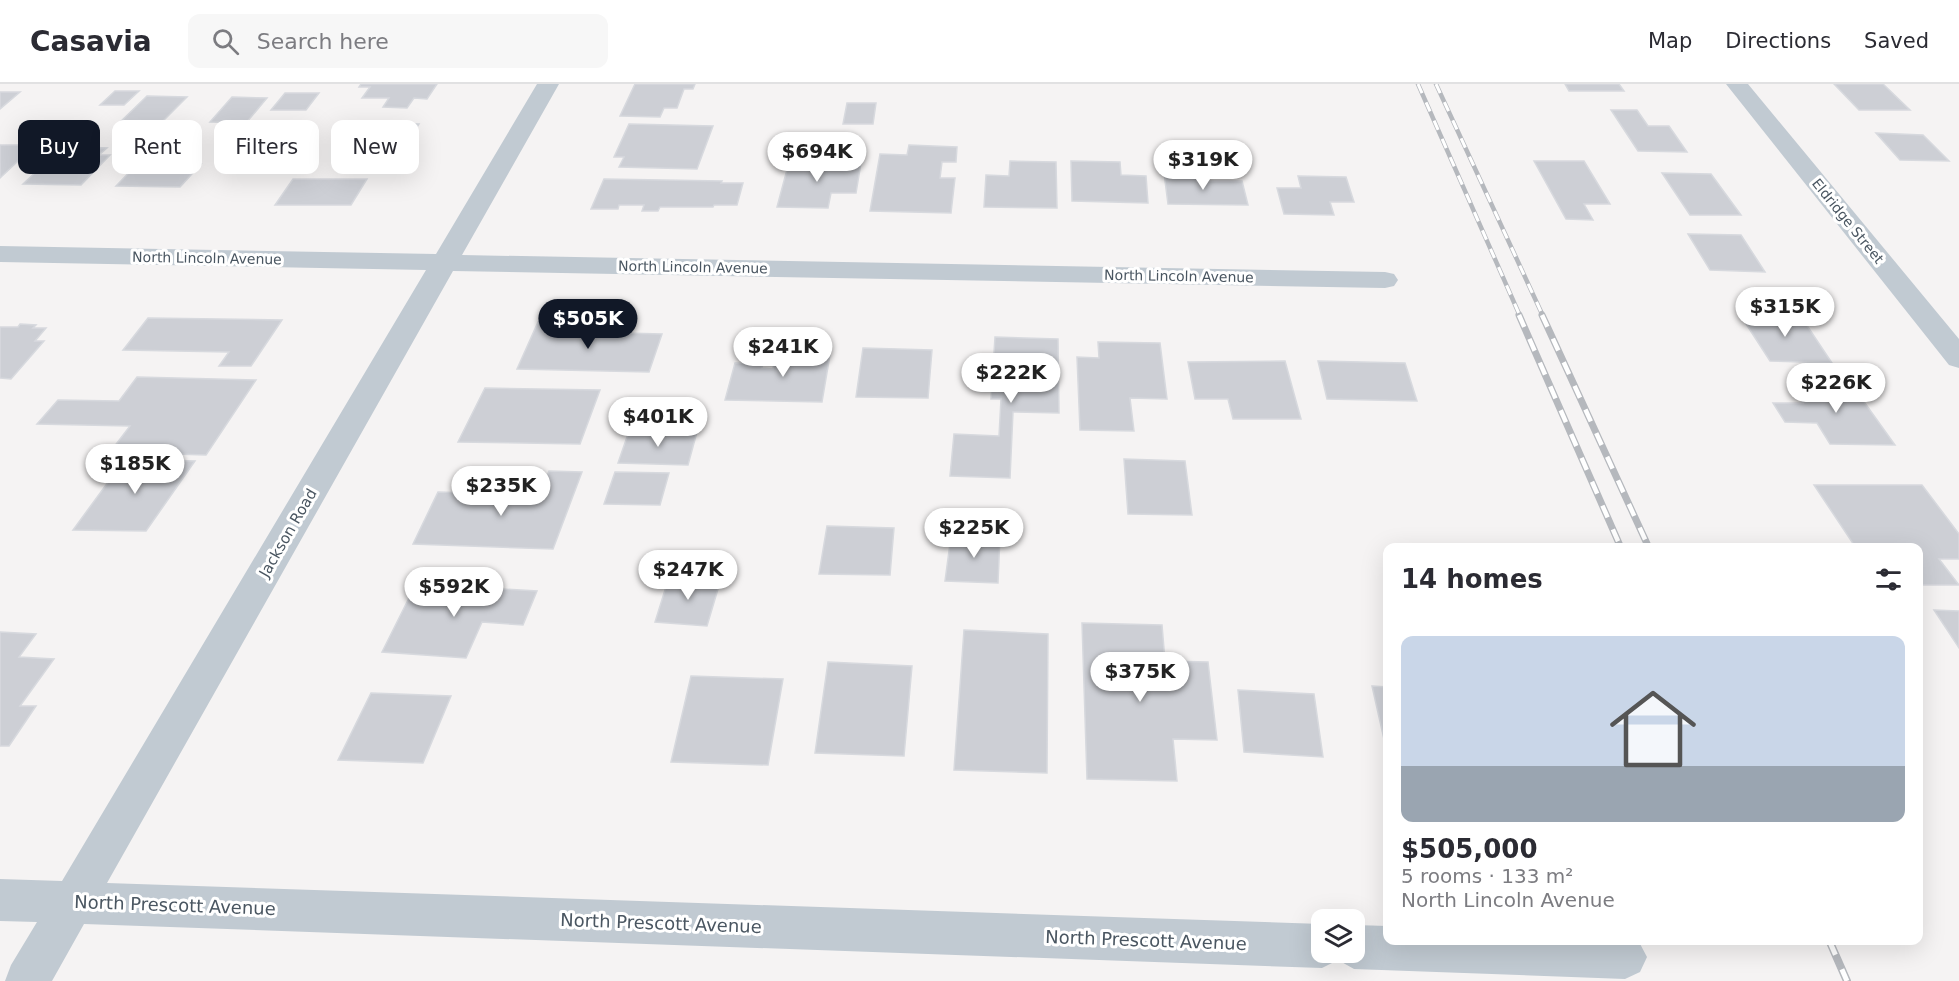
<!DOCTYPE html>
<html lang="en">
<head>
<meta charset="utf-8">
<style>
  :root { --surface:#fff; --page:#f7f7f7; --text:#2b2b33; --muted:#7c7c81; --line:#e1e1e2; --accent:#111827 }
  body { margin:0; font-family:"DejaVu Sans",sans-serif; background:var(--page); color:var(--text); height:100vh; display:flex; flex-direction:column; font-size:22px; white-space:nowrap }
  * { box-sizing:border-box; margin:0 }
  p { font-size:20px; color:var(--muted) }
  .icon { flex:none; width:33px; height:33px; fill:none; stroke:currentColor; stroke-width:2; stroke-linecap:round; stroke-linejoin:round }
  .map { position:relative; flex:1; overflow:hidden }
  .sheet { position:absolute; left:1383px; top:459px; width:540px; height:402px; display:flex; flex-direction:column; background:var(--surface); border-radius:12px; box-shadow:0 6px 24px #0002 }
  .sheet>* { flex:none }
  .banner { position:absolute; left:18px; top:36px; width:570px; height:54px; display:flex; gap:12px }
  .buttons { position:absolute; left:1311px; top:825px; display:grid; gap:12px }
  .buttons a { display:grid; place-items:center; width:54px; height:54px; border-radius:12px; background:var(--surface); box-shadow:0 6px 24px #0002; font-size:30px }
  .price { position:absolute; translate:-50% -51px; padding:0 14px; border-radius:21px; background:#fff; color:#222; font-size:20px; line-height:39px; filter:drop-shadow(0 2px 3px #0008) }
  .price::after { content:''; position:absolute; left:50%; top:36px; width:18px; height:14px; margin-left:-9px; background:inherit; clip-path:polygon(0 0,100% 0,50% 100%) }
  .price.active { background:var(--accent); color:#fff }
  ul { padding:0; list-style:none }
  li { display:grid; align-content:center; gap:12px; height:318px; padding:0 18px }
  li span { display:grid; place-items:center; height:186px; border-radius:12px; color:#555 }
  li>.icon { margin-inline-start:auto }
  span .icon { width:108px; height:108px; fill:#fffc; stroke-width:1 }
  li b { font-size:26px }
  h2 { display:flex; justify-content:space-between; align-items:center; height:72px; padding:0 18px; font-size:26px }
  .tag { padding:0 21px; border-radius:12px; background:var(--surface); box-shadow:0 6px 24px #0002; font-size:21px; line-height:54px }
  .tag.active { background:var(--accent); color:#fff }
  header { display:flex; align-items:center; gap:36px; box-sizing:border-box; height:84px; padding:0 30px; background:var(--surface); border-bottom:2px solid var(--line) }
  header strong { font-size:28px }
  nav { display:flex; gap:33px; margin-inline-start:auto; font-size:21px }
  .search { width:420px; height:54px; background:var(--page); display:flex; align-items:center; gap:15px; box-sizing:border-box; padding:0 21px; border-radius:12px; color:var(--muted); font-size:22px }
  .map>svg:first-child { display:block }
  .building { fill:#cdcfd5; stroke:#d7d9de; stroke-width:1.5 }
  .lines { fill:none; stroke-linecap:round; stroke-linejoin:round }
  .minor { fill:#c1cad2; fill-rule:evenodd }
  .rail-far2-casing { stroke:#b5b8bd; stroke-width:4.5 }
  .rail-far1-casing { stroke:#b5b8bd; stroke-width:7 }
  .rail-casing { stroke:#b5b8bd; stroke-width:8 }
  .rail-far2 { stroke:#fff; stroke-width:3; stroke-dasharray:10; stroke-linecap:butt }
  .rail-far1 { stroke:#fff; stroke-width:4.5; stroke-dasharray:13; stroke-linecap:butt }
  .rail { stroke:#fff; stroke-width:5; stroke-dasharray:16; stroke-linecap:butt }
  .labels { text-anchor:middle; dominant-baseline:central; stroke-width:6; stroke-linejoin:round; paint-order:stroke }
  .far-street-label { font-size:14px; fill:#4a5661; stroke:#fff }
  .street-label { font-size:15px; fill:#4a5661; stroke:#fff }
  .near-street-label { font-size:18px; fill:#4a5661; stroke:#fff }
</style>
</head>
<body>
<header>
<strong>Casavia</strong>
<div class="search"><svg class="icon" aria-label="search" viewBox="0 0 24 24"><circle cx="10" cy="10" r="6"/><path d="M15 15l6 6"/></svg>Search here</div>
<nav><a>Map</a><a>Directions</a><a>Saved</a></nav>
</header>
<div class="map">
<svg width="1959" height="897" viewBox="0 0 1959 897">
  <rect width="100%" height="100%" fill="#f5f3f3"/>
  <path class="building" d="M361,0H437L427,15L414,14L407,24L383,23L389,14H362L370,3H359Z
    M635,0H695L693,5H684L677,24H664L660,33L620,32Z
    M1565,0H1619L1624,7H1569Z
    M1834,0H1883L1910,26H1859Z
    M115,7H139L124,21H100Z
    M0,8H20L0,25Z
    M285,9H319L306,26H271Z
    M147,12L187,13L157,43L116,42Z
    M232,13L267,14L246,39L210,38Z
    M847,19H876L873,40H843Z
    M1611,26H1637L1648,42H1669L1687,68L1638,67Z
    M364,39L419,40L398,72H339Z
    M629,40L713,42L697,85L619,83L624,73H614Z
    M1876,49L1923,51L1949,77L1900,76Z
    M0,61H35L0,94Z
    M909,61L957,63L956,78H942L940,94H955L951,129L870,127L880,70L907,71Z
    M83,63L107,64L99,71H110L81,101L23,100L55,70H76Z
    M146,71L174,72L167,80H201L180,103L116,102Z
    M1010,77L1056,78L1057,124L984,123L986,91L1009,92Z
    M1071,77L1120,78L1121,91L1146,92L1148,119L1072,117Z
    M1534,77H1584L1610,120H1584L1593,136L1566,135Z
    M789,78L861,79L856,109H831L828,124L777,123Z
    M1164,89L1196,90L1197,97H1242L1248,121L1168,120Z
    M1662,89L1711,90L1741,131H1690Z
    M1298,92L1346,93L1354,118H1330L1334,131L1284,130L1277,104H1301Z
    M293,95H367L351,121H275Z
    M604,95L722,97L721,99H743L737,121H714L713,123H660L658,127H642L644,121H619L618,125H591Z
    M1688,150L1741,151L1765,188L1710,186Z
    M1739,229L1800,231L1832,279L1770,277Z
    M148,234L282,236L251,282H219L229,268L123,266Z
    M538,238L587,240L584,248L662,250L649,288L517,285Z
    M20,240L36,241L33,244H46L35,257H44L11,295L0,294V243H18Z
    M995,253L1058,255L1059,329L1013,328L1010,394L950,392L954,350L999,352L1001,315H991Z
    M1098,258L1160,259L1167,315L1130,314L1134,347L1080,346L1077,273L1099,274Z
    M794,264L831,265L822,318L725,316L735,279L763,280L762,284L773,285L776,269H793Z
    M863,264L932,266L928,314L856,313Z
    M1285,277L1301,335H1233L1228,315H1195L1188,278Z
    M1318,277L1405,279L1417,317L1327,315Z
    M137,293L256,296L206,371L110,368L130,342L37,340L58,316L119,317Z
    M1790,300L1852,301L1895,361L1830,360L1817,339L1785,338L1773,319H1803Z
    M485,304L600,306L580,360L458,358Z
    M629,347L697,348L688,381L618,379Z
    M125,375L195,377L146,447L73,446Z
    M1124,375L1185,377L1192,431L1128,430Z
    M549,387L582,388L553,465L413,460L438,408L539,411Z
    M615,388L669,389L660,421L604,420Z
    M1814,401H1922L1959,450V475H1939L1959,501H1918V464H1856Z
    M827,442L894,444L890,491L819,490Z
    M951,452H1000L998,499L945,497Z
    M669,493L721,495L707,542L655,538Z
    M416,500L537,507L523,541L482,538L466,574L382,568Z
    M1934,526L1959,527V564Z
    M1082,539L1162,541L1165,577L1208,578L1217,656L1173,655L1177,697L1087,695Z
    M964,546L1048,550L1047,689L954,686Z
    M0,548L36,550L19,573L54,575L20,622H36L9,662H0Z
    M828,578L912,582L904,672L815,669Z
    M691,592L783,595L768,681L671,678Z
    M1372,602L1388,603V673Z
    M1238,606L1314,610L1323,673L1244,668Z
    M371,609L451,612L423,679L338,676Z"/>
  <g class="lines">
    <path class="minor" d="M537,0H559L462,171L1385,188L1394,190L1398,196L1394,202L1385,204L453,187L107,799L1322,840V868H1354V841L1388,842V856H1638L1647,873L1640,888L1625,895L1354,885L1338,876L1322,884L84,840L52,897H5L11,881L37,838L0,837V795L62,797L426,186L0,178V162L436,170Z
      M1726,0H1748L1959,255V284L1949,281Z"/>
    <defs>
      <path id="rail-far2" d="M1418,0L1520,232
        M1436,0L1543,232"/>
      <path id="rail-far1" d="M1519,231L1621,464
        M1542,231L1649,464"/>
      <path id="rail" d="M1829,856L1847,897"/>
    </defs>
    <use href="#rail-far2" class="rail-far2-casing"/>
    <use href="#rail-far1" class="rail-far1-casing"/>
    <use href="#rail" class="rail-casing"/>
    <use href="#rail-far2" class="rail-far2"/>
    <use href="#rail-far1" class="rail-far1"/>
    <use href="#rail" class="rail"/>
  </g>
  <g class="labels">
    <g class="far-street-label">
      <text transform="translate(1848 137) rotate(51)">Eldridge Street</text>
      <text transform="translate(207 174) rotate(1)">North Lincoln Avenue</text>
      <text transform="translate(693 183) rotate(1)">North Lincoln Avenue</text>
      <text transform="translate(1179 192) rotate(1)">North Lincoln Avenue</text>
    </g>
    <g class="street-label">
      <text transform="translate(288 449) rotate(-60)">Jackson Road</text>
    </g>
    <g class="near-street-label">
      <text transform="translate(175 821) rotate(2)">North Prescott Avenue</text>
      <text transform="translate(661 839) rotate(2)">North Prescott Avenue</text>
      <text transform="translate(1146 856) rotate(2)">North Prescott Avenue</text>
    </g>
  </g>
</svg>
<div class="buttons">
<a><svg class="icon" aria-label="layers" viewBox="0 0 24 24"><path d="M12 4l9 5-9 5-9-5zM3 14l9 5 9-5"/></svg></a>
</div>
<b class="price" style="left:817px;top:99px">$694K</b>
<b class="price" style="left:1203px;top:107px">$319K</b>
<b class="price" style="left:1785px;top:254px">$315K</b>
<b class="price active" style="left:588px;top:266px">$505K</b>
<b class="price" style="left:783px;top:294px">$241K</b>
<b class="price" style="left:1011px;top:320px">$222K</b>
<b class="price" style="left:1836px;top:330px">$226K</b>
<b class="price" style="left:658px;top:364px">$401K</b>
<b class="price" style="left:135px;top:411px">$185K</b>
<b class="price" style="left:501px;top:433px">$235K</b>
<b class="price" style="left:974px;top:475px">$225K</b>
<b class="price" style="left:688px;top:517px">$247K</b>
<b class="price" style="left:454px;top:534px">$592K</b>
<b class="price" style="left:1140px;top:619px">$375K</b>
<div class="banner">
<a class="tag active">Buy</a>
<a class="tag">Rent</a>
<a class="tag">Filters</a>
<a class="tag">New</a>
</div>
<section class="sheet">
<h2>14 homes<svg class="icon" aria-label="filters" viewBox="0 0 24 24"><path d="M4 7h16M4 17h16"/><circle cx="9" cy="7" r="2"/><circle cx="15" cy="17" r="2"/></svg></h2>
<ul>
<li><span style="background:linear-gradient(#c9d6e8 70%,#9aa5b1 0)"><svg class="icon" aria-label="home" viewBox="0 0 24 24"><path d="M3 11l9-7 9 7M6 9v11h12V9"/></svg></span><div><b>$505,000</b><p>5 rooms · 133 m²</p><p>North Lincoln Avenue</p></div></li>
</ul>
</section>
</div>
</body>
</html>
